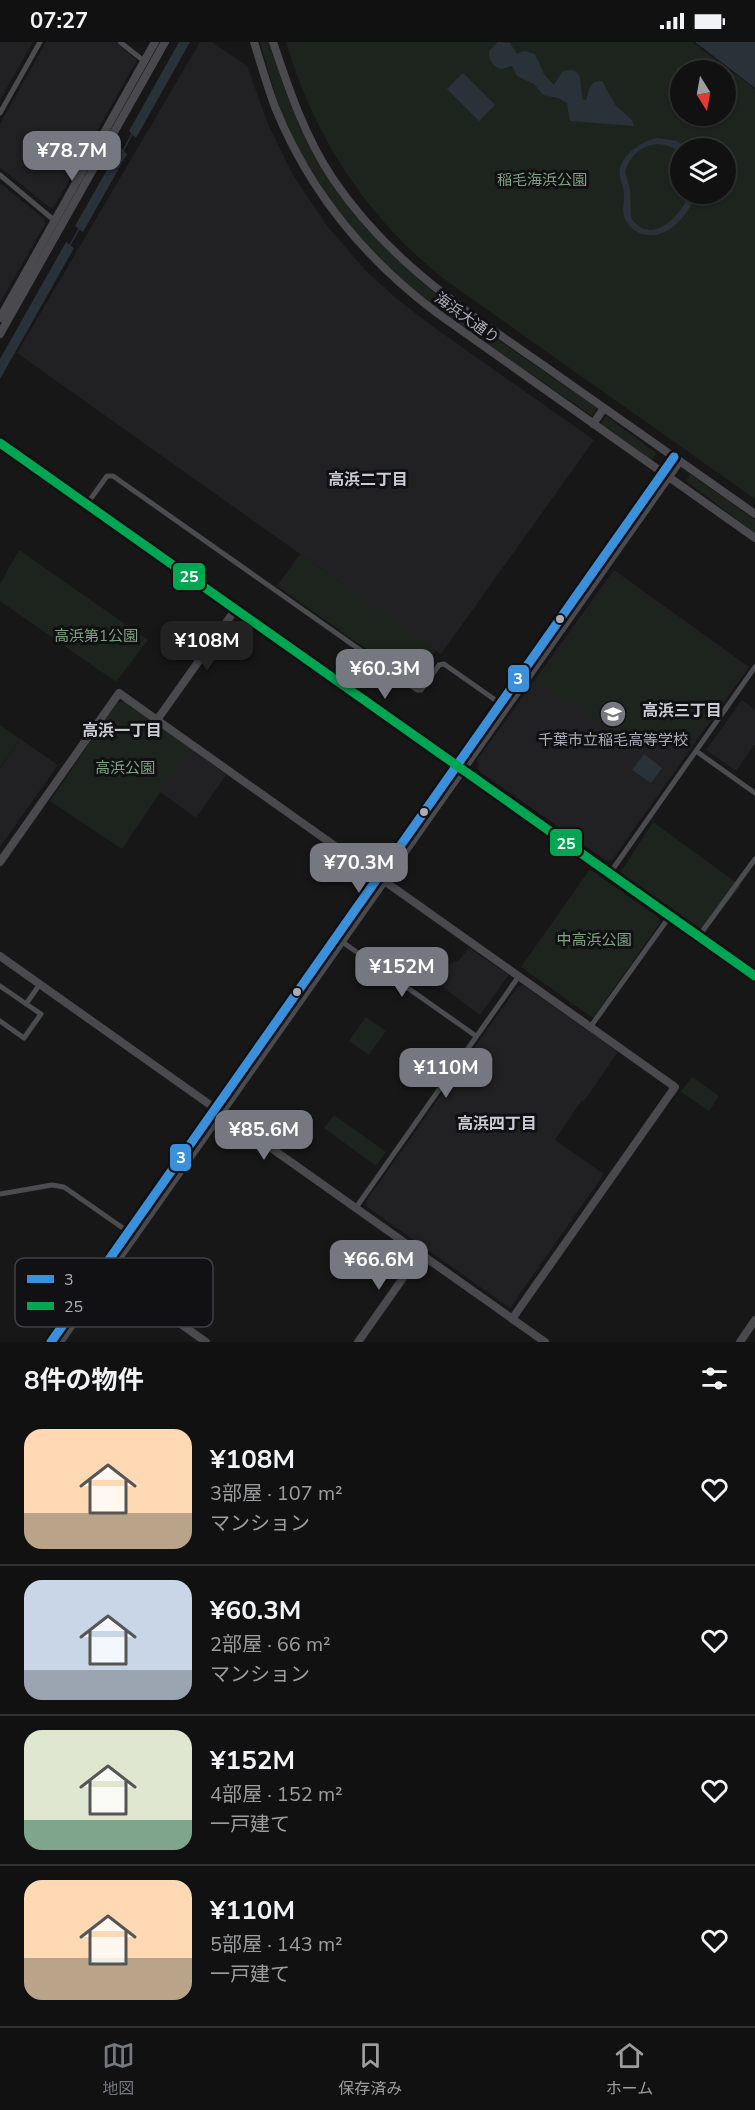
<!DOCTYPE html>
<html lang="ja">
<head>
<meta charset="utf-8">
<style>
  :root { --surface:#111; --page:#1e1f1f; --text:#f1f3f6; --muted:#9c9d9f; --line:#303131; --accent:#757880 }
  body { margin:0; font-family:"Nunito Sans","Noto Sans JP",sans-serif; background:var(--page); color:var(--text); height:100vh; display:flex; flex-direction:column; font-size:22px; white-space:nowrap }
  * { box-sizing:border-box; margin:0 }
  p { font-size:20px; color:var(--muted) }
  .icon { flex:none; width:33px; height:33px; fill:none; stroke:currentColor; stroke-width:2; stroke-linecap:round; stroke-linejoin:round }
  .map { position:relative; height:1300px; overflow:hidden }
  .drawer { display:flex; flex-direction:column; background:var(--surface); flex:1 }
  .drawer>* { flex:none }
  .needle { width:39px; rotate:169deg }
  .fabs { position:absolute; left:670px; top:18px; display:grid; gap:12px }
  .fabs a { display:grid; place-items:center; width:66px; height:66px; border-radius:50%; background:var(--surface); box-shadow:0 2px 4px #0004,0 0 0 2px var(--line); font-size:30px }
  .price { position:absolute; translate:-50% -51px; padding:0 14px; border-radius:12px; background:var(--accent); color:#fff; font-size:20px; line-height:39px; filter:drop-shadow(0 2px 3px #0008) }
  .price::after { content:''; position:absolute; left:50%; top:36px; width:18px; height:14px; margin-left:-9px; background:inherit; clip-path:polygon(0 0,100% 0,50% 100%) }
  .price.active { background:#222; color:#fff }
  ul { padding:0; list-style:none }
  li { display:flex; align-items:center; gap:18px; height:150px; padding:0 24px }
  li+li { border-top:2px solid var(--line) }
  li span { display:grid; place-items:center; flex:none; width:168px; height:120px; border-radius:18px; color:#555 }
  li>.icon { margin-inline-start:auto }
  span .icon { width:72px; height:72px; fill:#fffc; stroke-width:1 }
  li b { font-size:26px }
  h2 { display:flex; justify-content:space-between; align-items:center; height:72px; padding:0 24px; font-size:26px }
  .status { display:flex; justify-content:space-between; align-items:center; height:42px; padding:0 30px; background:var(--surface); direction:ltr }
  .status svg { height:16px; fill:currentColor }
  .dock { display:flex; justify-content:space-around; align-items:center; height:84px; border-top:2px solid var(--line); background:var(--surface); font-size:16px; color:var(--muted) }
  .dock a { display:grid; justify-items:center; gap:3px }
  .dock .active { color:var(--accent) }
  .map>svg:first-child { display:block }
  .built { fill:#212123 }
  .green { fill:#1d241e; fill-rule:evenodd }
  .water { fill:#2a3239 }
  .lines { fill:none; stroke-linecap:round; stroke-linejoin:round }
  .stream { stroke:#2a3239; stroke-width:1.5 }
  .street { stroke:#4b4c50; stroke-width:5 }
  .secondary { stroke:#4a4a4e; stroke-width:8 }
  .bus-1-casing { stroke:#111113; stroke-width:14 }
  .bus-2-casing { stroke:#111113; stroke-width:14 }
  .bus-1 { stroke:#3a90db; stroke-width:9 }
  .bus-2 { stroke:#00a651; stroke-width:9 }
  .bus-dot { fill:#a8adb8; stroke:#111113; stroke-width:2 }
  .labels { text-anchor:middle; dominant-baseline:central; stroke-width:6; stroke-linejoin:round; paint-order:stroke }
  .park-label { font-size:15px; fill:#7fa381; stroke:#111113 }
  .street-label { font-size:15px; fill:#a8adb8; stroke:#111113 }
  .poi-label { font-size:15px; fill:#a8adb8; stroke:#111113 }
  .neighbourhood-label { font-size:16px; font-weight:bold; fill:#c9ccd4; stroke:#111113 }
  .key { fill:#111113; stroke:#3e4045; stroke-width:1.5 }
  .key-label { font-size:16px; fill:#a8adb8 }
  .line-badge { stroke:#111113; stroke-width:2 }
  .badge-label { font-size:16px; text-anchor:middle; font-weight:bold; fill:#fff }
</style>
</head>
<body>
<div class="status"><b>07:27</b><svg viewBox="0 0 49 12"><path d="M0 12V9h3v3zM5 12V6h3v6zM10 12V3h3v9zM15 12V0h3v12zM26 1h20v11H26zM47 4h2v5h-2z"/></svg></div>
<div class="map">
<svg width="755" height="1300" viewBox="0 0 755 1300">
  <rect width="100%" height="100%" fill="#171717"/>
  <path class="built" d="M0,0H33L0,58Z
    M46,0H115L137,18L54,165L50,166L0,125V82Z
    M200,0H212L247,24L268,82L293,133L328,185L366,229L396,256L432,284L594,398L441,612L17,311Z
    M0,141L44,177L45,182L0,261Z
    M614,528L749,625L612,818L607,819L479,729L477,718Z
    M742,658L755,668V702L736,729L706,708Z
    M20,697L58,723L0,805V726Z
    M190,706L226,733L196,776L160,750Z
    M469,906L509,933L480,973L432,937L441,931L446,923L459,918Z
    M523,943L618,1010L584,1059L582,1058L555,1098L604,1132L510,1266L367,1165L366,1159L518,944Z"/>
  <path class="green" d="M260,0H269C284,49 302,98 331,141C397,239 502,299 597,366L592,374L438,268L398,236L368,206L333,162L299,108L279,65Z
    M286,0H692L755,47V457L448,240C369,179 314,96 286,0ZM681,28H726V74H681ZM681,106H726V152H681Z
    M606,374L656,411L652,418L601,382Z
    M690,432L755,478V491L686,439Z
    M19,508L148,598L116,640L0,559V542Z
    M300,512L436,608L413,640L277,544Z
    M614,532L739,622L741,631L689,702L640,704L637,707L539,641Z
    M124,659L190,706L122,807L50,759L117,661Z
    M0,683L20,697L0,725Z
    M653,780L741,844L704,889L620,831Z
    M590,827L659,876L660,881L593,976L521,925Z
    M366,975L386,989L369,1013L349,999Z
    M692,1035L719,1054L709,1069L681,1050Z
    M334,1073L386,1110L376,1124L324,1086Z"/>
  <path class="water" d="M179,0H190L136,96L129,89Z
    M498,0L510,1L517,12L524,9L535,12L544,32L554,43L562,30C586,21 579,46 583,58H586L590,45L594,40L602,39L616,64L632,78L634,84L570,79L567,61L558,56L543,53L534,42L517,34L512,24L502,27C493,25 488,18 489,9Z
    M695,0H755V46Z
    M463,31L495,63L479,79L447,47Z
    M657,96L677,99L687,106H681V111C660,93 632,104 625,130L630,147L631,176C653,206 680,173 690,152H696C689,172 667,200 642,192C635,190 629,184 625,177C621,168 625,159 624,150C623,142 618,135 620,127C623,111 643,99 657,96Z
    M120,105L127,112L83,190L75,184Z
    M66,200L74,206L0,337V317Z
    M644,712L662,726L651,741L632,728Z"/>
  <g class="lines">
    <path class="stream" d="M123,109L132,92
      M70,203L79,187"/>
    <path class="street" d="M120,0L144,19
      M0,71L40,0
      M0,133L55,179
      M87,462L107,434H113L417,648H421L439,623L444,622L501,662
      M696,709L755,751
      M610,831L755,625
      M699,894L755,817
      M341,899L476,994
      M0,944L41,972L24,996L0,979
      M26,962L40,942
      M591,984L670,874
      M0,1152L52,1143L64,1145L130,1191
      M355,1167L519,934"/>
    <path class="secondary" d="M254,0C261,22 267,44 275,65C309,149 365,217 437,271L755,496
      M273,0C289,48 305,95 333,137C389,220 463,267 543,323C613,373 684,422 755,472
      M0,276L155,0
      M0,292L165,0
      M593,382L604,366
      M0,401L755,934
      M157,678L235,568
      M0,820L119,651L675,1045L512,1277
      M0,914L545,1300
      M105,1228L206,1300
      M51,1300L674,415
      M60,1300L680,419
      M358,1300L420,1212
      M740,1300L755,1278"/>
    <defs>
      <path id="bus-1" d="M51,1300L674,415"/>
      <path id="bus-2" d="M0,401L755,934"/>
    </defs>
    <use href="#bus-1" class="bus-1-casing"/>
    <use href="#bus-2" class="bus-2-casing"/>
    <use href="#bus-1" class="bus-1"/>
    <use href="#bus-2" class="bus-2"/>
  </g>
  <defs>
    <symbol id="school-disc" viewBox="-11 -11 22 22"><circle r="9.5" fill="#757880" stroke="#111113"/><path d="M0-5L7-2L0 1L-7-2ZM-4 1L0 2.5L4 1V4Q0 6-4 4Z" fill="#fff"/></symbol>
  </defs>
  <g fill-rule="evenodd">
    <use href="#school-disc" x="598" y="657" width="30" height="30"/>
  </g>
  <g class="bus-dot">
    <circle cx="560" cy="577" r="5"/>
    <circle cx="424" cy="770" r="5"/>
    <circle cx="297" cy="950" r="5"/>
  </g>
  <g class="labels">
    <g class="park-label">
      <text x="542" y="138">稲毛海浜公園</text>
      <text x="96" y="594">高浜第1公園</text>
      <text x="125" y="726">高浜公園</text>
      <text x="594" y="898">中高浜公園</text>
    </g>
    <g class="street-label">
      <text transform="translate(467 276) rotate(36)">海浜大通り</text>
    </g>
    <g class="poi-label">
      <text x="613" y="698">千葉市立稲毛高等学校</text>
    </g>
    <g class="neighbourhood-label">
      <text x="368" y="438">高浜二丁目</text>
      <text x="682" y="669">高浜三丁目</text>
      <text x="122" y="689">高浜一丁目</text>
      <text x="497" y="1082">高浜四丁目</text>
    </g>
  </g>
  <rect x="15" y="1216" width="198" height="69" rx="9" class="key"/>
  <rect x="27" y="1233" width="27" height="8" fill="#3a90db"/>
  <rect x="27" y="1260" width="27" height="8" fill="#00a651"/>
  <g class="key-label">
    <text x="64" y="1243">3</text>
    <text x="64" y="1270">25</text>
  </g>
  <g class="line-badge">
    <rect x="172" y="520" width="34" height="29" rx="6" fill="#00a651"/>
    <rect x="507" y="622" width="23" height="29" rx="6" fill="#3a90db"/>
    <rect x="549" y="786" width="34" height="29" rx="6" fill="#00a651"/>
    <rect x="169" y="1101" width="23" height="29" rx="6" fill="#3a90db"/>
  </g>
  <g class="badge-label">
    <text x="189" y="540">25</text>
    <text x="518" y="642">3</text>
    <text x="566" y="807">25</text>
    <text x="181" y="1121">3</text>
  </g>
</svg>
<div class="fabs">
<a><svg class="needle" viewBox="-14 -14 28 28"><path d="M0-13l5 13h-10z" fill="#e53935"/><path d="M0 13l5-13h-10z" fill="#9c9d9f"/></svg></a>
<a><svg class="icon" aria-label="layers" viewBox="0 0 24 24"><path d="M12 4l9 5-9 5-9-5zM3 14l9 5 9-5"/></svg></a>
</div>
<b class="price" style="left:72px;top:140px">¥78.7M</b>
<b class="price active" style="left:207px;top:630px">¥108M</b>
<b class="price" style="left:385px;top:658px">¥60.3M</b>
<b class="price" style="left:359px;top:852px">¥70.3M</b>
<b class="price" style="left:402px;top:956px">¥152M</b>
<b class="price" style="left:446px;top:1057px">¥110M</b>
<b class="price" style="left:264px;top:1119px">¥85.6M</b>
<b class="price" style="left:379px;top:1249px">¥66.6M</b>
</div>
<section class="drawer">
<h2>8件の物件<svg class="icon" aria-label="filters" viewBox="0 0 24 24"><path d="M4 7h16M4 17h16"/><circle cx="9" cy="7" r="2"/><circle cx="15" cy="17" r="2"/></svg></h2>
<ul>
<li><span style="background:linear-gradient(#ffd9b3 70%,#b9a48a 0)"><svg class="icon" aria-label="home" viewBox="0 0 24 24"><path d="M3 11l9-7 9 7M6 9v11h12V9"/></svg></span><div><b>¥108M</b><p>3部屋 · 107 m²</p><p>マンション</p></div><svg class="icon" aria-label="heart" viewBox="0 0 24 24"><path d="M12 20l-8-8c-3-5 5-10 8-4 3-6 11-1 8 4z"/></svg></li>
<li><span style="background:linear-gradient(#c9d6e8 75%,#9aa5b1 0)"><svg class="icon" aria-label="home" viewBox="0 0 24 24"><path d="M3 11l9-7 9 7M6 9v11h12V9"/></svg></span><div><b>¥60.3M</b><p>2部屋 · 66 m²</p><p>マンション</p></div><svg class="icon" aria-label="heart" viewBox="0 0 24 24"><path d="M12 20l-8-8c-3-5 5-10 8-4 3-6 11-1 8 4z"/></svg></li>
<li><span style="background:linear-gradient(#dfe7d0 75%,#7fa58c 0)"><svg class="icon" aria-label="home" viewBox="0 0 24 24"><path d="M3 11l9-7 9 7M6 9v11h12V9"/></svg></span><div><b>¥152M</b><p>4部屋 · 152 m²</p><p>一戸建て</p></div><svg class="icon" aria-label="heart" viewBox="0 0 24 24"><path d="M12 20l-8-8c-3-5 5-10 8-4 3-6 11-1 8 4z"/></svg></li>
<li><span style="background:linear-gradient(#ffd9b3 65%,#b9a48a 0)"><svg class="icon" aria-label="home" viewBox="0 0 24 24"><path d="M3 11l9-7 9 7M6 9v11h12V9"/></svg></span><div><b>¥110M</b><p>5部屋 · 143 m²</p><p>一戸建て</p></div><svg class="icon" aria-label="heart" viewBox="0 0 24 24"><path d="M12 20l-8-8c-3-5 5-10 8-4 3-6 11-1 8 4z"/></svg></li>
</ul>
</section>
<nav class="dock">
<a class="active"><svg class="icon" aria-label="map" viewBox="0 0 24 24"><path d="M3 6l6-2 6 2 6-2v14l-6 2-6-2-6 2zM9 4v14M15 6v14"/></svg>地図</a>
<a><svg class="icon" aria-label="saved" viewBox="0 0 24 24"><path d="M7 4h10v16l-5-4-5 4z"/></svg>保存済み</a>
<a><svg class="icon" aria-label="home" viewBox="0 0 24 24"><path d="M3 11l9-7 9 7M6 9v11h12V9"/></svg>ホーム</a>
</nav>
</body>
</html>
